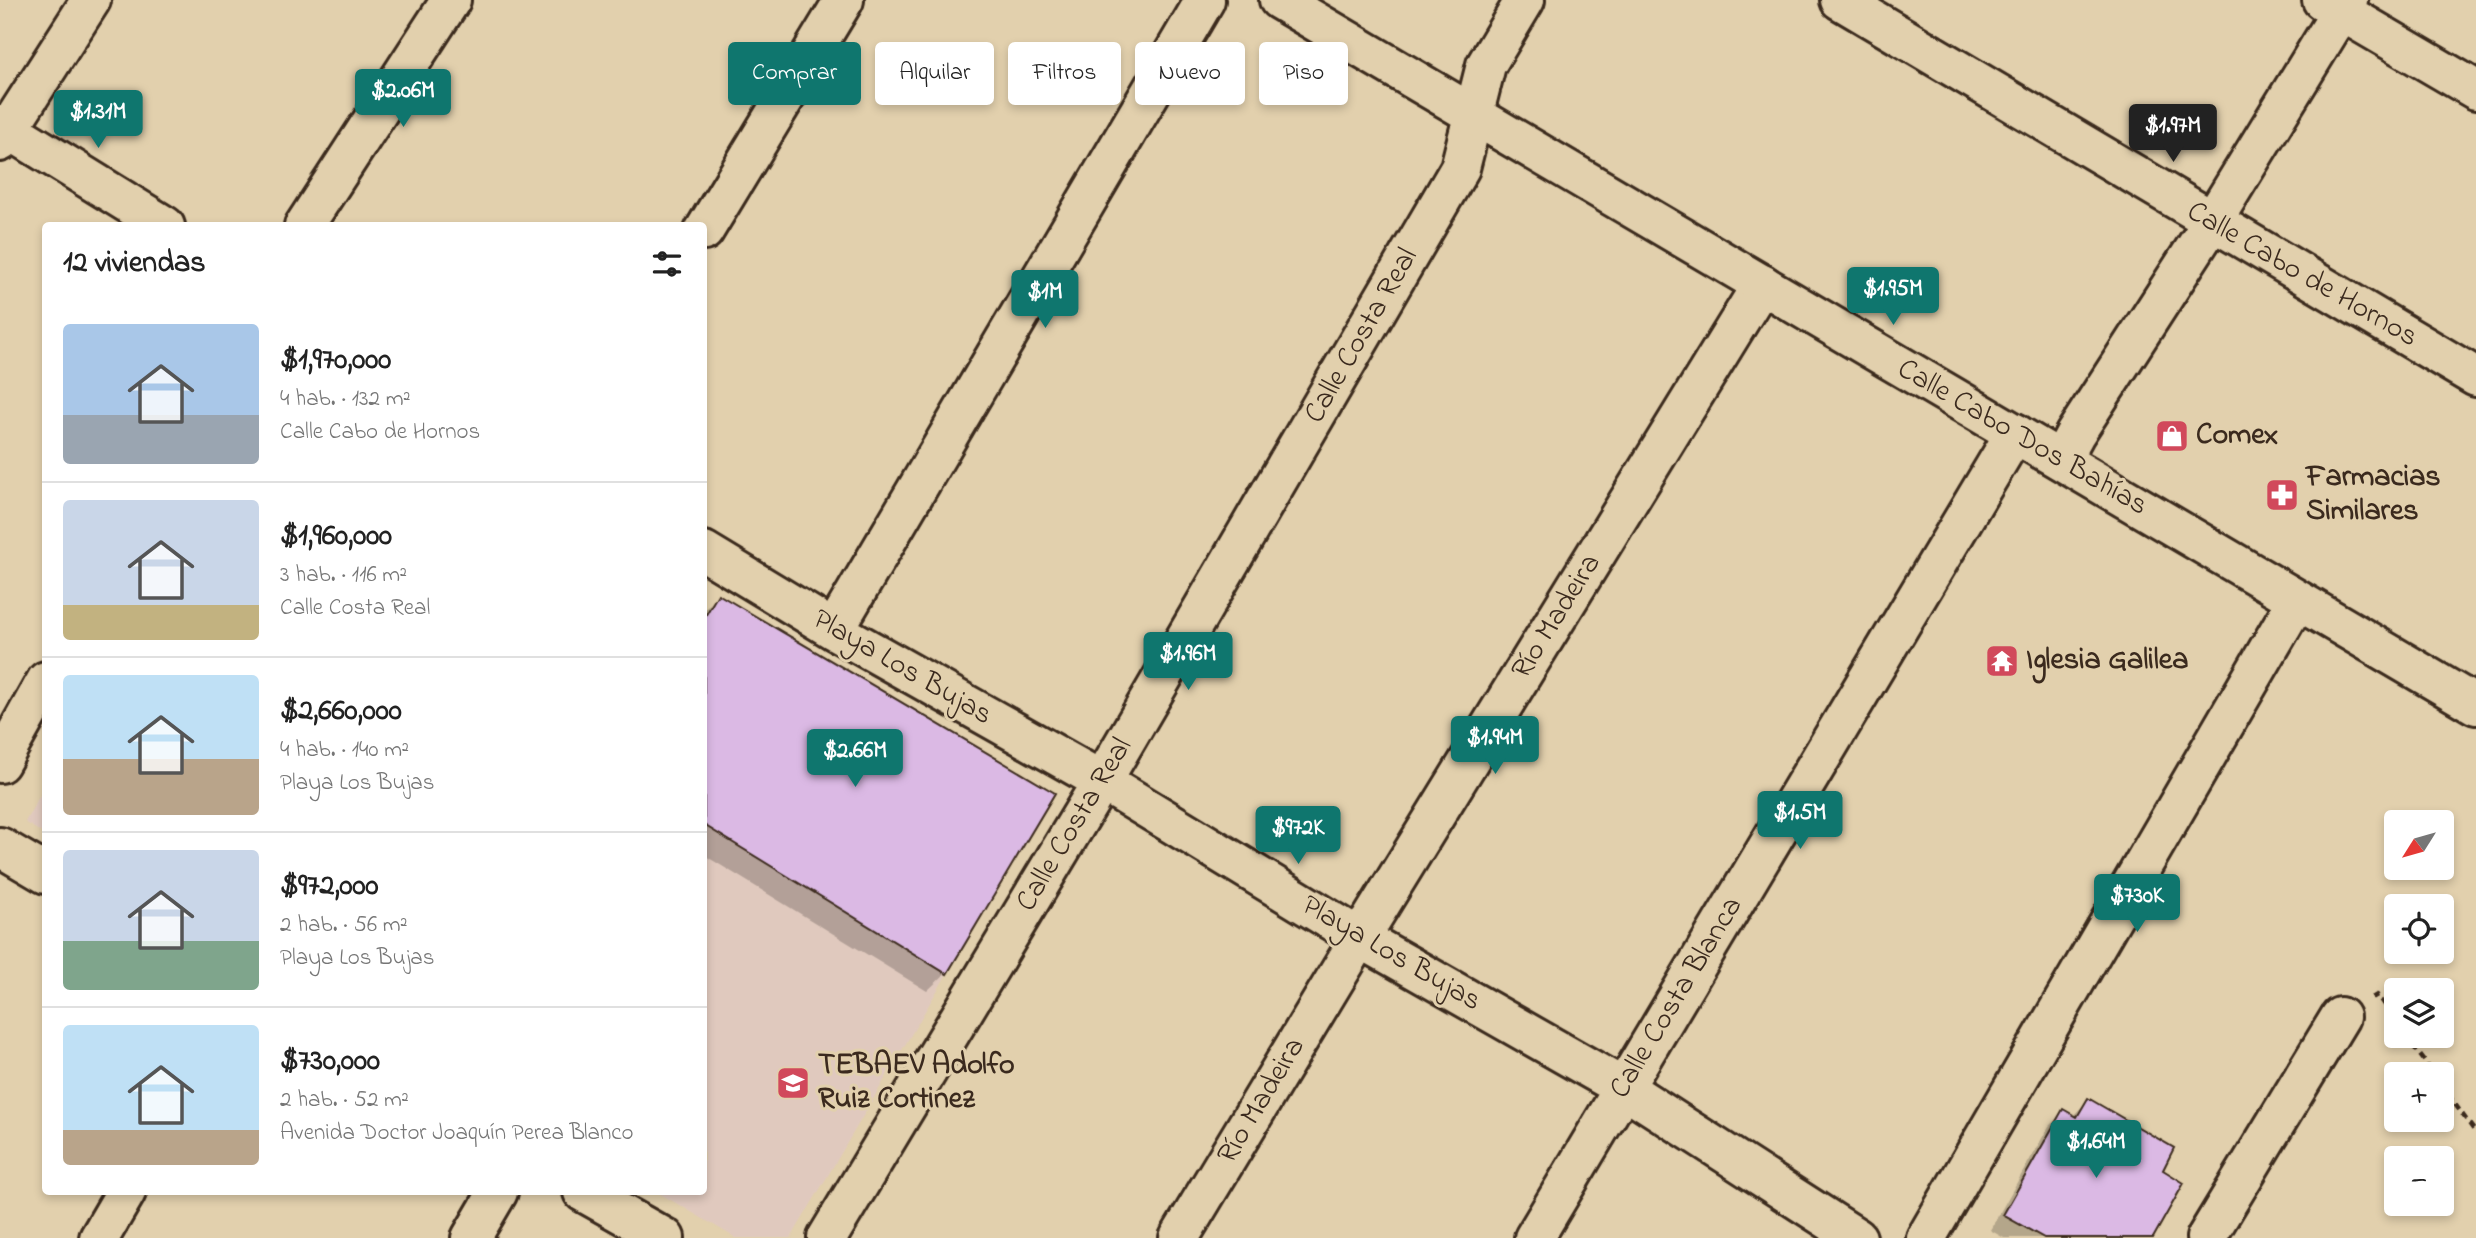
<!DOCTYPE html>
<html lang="es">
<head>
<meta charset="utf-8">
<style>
  :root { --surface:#fff; --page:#f6f6f6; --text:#222; --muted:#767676; --line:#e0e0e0; --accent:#0f766e }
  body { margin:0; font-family:"Indie Flower",sans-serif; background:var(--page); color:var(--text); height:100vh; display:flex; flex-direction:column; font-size:26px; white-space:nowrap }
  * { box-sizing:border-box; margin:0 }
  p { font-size:23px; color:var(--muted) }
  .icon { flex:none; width:38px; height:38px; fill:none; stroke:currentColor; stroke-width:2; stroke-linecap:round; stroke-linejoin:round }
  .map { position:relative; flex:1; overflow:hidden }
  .drawer { position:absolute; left:42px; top:222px; width:665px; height:973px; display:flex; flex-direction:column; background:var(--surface); border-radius:7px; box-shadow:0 4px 10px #0003 }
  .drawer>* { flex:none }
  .top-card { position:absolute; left:728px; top:42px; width:665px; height:63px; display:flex; gap:14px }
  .needle { width:46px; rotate:233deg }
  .fabs { position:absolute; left:2384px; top:810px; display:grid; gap:14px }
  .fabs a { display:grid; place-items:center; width:70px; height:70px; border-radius:7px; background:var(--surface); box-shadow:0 4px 10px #0003; font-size:35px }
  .price { position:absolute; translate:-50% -60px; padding:0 16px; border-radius:7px; background:var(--accent); color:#fff; font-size:23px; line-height:46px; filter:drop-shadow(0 2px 4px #0008) }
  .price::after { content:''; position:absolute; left:50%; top:42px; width:21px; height:16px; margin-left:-10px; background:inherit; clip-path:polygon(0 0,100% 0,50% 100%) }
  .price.on { background:#222; color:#fff }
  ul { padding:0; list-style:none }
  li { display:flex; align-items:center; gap:21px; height:175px; padding:0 21px }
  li+li { border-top:2px solid var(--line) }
  li span { display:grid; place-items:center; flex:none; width:196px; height:140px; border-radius:7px; color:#555 }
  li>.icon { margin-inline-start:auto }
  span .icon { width:84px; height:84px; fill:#fffc; stroke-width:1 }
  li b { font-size:30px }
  h2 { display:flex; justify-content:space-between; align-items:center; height:84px; padding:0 21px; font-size:30px }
  .chip { padding:0 24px; border-radius:7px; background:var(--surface); box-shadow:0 4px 10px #0003; font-size:24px; line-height:63px }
  .chip.on { background:var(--accent); color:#fff }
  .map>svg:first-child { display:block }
  .built { fill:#e0c9be }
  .shadow { fill:#0003 }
  .building { fill:#dbb9e4; stroke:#3b2a1e; stroke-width:2 }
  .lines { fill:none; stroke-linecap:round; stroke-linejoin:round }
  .minor-casing { stroke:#3b2a1e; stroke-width:44 }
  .major-casing { stroke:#3b2a1e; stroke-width:44 }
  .path { stroke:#3b2a1e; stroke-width:4.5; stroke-dasharray:7 5; stroke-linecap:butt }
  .minor { stroke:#e2d0ad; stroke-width:38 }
  .major { stroke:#e2d0ad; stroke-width:38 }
  .labels { text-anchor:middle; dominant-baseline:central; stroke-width:6; stroke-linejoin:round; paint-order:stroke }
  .street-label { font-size:30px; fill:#3b2a1e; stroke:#e2d0ad }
  .poi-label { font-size:30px; font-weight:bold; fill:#3b2a1e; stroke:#e2d0ad; text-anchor:start }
</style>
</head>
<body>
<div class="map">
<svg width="2476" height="1238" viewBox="0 0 2476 1238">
  <rect width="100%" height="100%" fill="#e2d0ad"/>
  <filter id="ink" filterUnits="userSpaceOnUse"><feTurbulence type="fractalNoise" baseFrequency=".0143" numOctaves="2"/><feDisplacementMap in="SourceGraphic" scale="14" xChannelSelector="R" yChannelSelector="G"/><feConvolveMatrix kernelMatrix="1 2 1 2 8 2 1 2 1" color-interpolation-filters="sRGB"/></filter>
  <g filter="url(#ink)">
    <path class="built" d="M45,786L46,835H45L25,822Z
      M704,825L947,974L791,1238H736L657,1192H704Z"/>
    <path class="shadow" d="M718,596L946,973L927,991L704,855V610Z
      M2088,1100L2160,1171L2151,1238H2004L1990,1230L2049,1126L2064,1112L2072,1117Z"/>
    <path class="building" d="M718,594L1055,793L947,974L704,825V618Z
      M2088,1098L2174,1148L2163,1170L2184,1183L2153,1238H2044L2003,1215L2063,1109L2077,1117Z"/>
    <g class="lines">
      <defs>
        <path id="minor" d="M1840,0L2476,377
          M2322,0L2476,90
          M0,124L165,226
          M0,142L91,0
          M304,226L451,0
          M704,231L844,0
          M2061,460L2075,434L2212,222L2348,0
          M704,551L834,630L1102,781L1360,938L1624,1088L1857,1238
          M834,630L1205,0
          M0,763L46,681
          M0,847L46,874
          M583,1192L665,1238
          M99,1238L126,1192
          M471,1238L498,1192
          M827,1238L1102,781L1460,168L1486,65L1525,0
          M1179,1238L1360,938L1762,284
          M1534,1238L2015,433
          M2206,1238L2340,1017"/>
        <path id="major" d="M1279,0L2476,705
          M1926,1238L2297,600"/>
      </defs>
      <use href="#minor" class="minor-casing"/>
      <use href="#major" class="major-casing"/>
      <path class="path" d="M2372,998L2377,995L2396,1022
        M2406,1036L2434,1074
        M2441,1085L2476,1133"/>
      <use href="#minor" class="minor"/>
      <use href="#major" class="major"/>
    </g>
  </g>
  <defs>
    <symbol id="shop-square" viewBox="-11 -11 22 22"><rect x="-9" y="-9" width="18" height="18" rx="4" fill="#d1495b" stroke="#e2d0ad"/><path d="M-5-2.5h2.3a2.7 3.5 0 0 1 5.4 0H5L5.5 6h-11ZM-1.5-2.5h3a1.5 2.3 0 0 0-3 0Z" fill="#fff"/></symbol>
    <symbol id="pharmacy-square" viewBox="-11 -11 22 22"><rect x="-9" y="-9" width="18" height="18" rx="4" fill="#d1495b" stroke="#e2d0ad"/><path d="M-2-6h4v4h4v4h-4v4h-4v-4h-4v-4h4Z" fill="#fff"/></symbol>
    <symbol id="temple-square" viewBox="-11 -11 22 22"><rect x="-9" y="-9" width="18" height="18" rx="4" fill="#d1495b" stroke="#e2d0ad"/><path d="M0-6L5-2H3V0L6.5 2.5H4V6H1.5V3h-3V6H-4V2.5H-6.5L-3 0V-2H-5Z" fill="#fff"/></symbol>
    <symbol id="school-square" viewBox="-11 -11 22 22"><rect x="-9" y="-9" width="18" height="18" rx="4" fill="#d1495b" stroke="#e2d0ad"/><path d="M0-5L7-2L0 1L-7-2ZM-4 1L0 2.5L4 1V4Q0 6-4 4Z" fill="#fff"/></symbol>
  </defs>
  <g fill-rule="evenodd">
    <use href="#shop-square" x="2153" y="417" width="38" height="38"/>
    <use href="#pharmacy-square" x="2263" y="476" width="38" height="38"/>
    <use href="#temple-square" x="1983" y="642" width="38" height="38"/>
    <use href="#school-square" x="774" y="1064" width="38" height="38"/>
  </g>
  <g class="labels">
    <g class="street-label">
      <text transform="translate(2302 275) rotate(30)">Calle Cabo de Hornos</text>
      <text transform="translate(1362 336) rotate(-60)">Calle Costa Real</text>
      <text transform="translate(2022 438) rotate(30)">Calle Cabo Dos Bahías</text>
      <text transform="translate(1557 617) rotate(-58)">Río Madeira</text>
      <text transform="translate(902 668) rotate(30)">Playa Los Bujas</text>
      <text transform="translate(1075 825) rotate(-59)">Calle Costa Real</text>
      <text transform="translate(1391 954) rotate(30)">Playa Los Bujas</text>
      <text transform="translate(1677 998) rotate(-59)">Calle Costa Blanca</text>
      <text transform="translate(1262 1101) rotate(-59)">Río Madeira</text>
    </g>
    <g class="poi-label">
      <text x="2196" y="436">Comex</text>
      <text x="2306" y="478">Farmacias<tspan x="2306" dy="34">Similares</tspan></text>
      <text x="2026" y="661">Iglesia Galilea</text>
      <text x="818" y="1066">TEBAEV Adolfo<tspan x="818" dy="34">Ruiz Cortinez</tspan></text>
    </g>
  </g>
</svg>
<div class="fabs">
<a><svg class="needle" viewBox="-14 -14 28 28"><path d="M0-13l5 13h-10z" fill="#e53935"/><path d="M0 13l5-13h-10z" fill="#767676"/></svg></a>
<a><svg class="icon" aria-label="locate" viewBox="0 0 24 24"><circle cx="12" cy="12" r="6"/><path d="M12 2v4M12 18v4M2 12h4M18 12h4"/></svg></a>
<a><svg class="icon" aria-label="layers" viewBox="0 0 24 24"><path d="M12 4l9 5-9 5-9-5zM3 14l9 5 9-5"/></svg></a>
<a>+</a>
<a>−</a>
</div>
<b class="price" style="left:403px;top:129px">$2.06M</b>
<b class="price" style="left:98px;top:150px">$1.31M</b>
<b class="price on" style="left:2173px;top:164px">$1.97M</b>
<b class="price" style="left:1893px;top:327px">$1.95M</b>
<b class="price" style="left:1045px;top:330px">$1M</b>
<b class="price" style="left:1188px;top:692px">$1.96M</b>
<b class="price" style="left:1495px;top:776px">$1.94M</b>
<b class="price" style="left:855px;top:789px">$2.66M</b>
<b class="price" style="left:1800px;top:851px">$1.5M</b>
<b class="price" style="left:1298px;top:866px">$972K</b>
<b class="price" style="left:2137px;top:934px">$730K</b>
<b class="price" style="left:2096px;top:1180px">$1.64M</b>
<div class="top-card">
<a class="chip on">Comprar</a>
<a class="chip">Alquilar</a>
<a class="chip">Filtros</a>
<a class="chip">Nuevo</a>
<a class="chip">Piso</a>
</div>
<section class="drawer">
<h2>12 viviendas<svg class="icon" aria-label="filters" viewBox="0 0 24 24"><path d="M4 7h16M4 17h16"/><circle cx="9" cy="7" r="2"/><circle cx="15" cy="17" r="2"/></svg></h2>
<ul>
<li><span style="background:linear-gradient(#a9c7e8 65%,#9aa5b1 0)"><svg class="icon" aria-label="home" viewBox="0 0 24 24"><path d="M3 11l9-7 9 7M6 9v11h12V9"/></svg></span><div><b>$1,970,000</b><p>4 hab. · 132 m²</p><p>Calle Cabo de Hornos</p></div></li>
<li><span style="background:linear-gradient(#c9d6e8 75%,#c2b280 0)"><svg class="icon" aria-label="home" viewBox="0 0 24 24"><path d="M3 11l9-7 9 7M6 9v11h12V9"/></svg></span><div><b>$1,960,000</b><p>3 hab. · 116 m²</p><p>Calle Costa Real</p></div></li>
<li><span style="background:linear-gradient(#bfe0f5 60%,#b9a48a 0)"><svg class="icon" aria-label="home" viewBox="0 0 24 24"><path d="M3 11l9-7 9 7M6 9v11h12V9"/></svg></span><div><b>$2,660,000</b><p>4 hab. · 140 m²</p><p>Playa Los Bujas</p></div></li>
<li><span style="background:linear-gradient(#c9d6e8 65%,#7fa58c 0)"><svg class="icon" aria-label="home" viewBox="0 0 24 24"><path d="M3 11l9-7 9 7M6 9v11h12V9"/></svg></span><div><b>$972,000</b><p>2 hab. · 56 m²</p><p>Playa Los Bujas</p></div></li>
<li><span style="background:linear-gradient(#bfe0f5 75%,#b9a48a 0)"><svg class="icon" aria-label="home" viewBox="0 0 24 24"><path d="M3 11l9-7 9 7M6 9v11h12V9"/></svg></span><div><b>$730,000</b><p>2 hab. · 52 m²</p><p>Avenida Doctor Joaquín Perea Blanco</p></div></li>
</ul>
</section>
</div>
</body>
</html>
